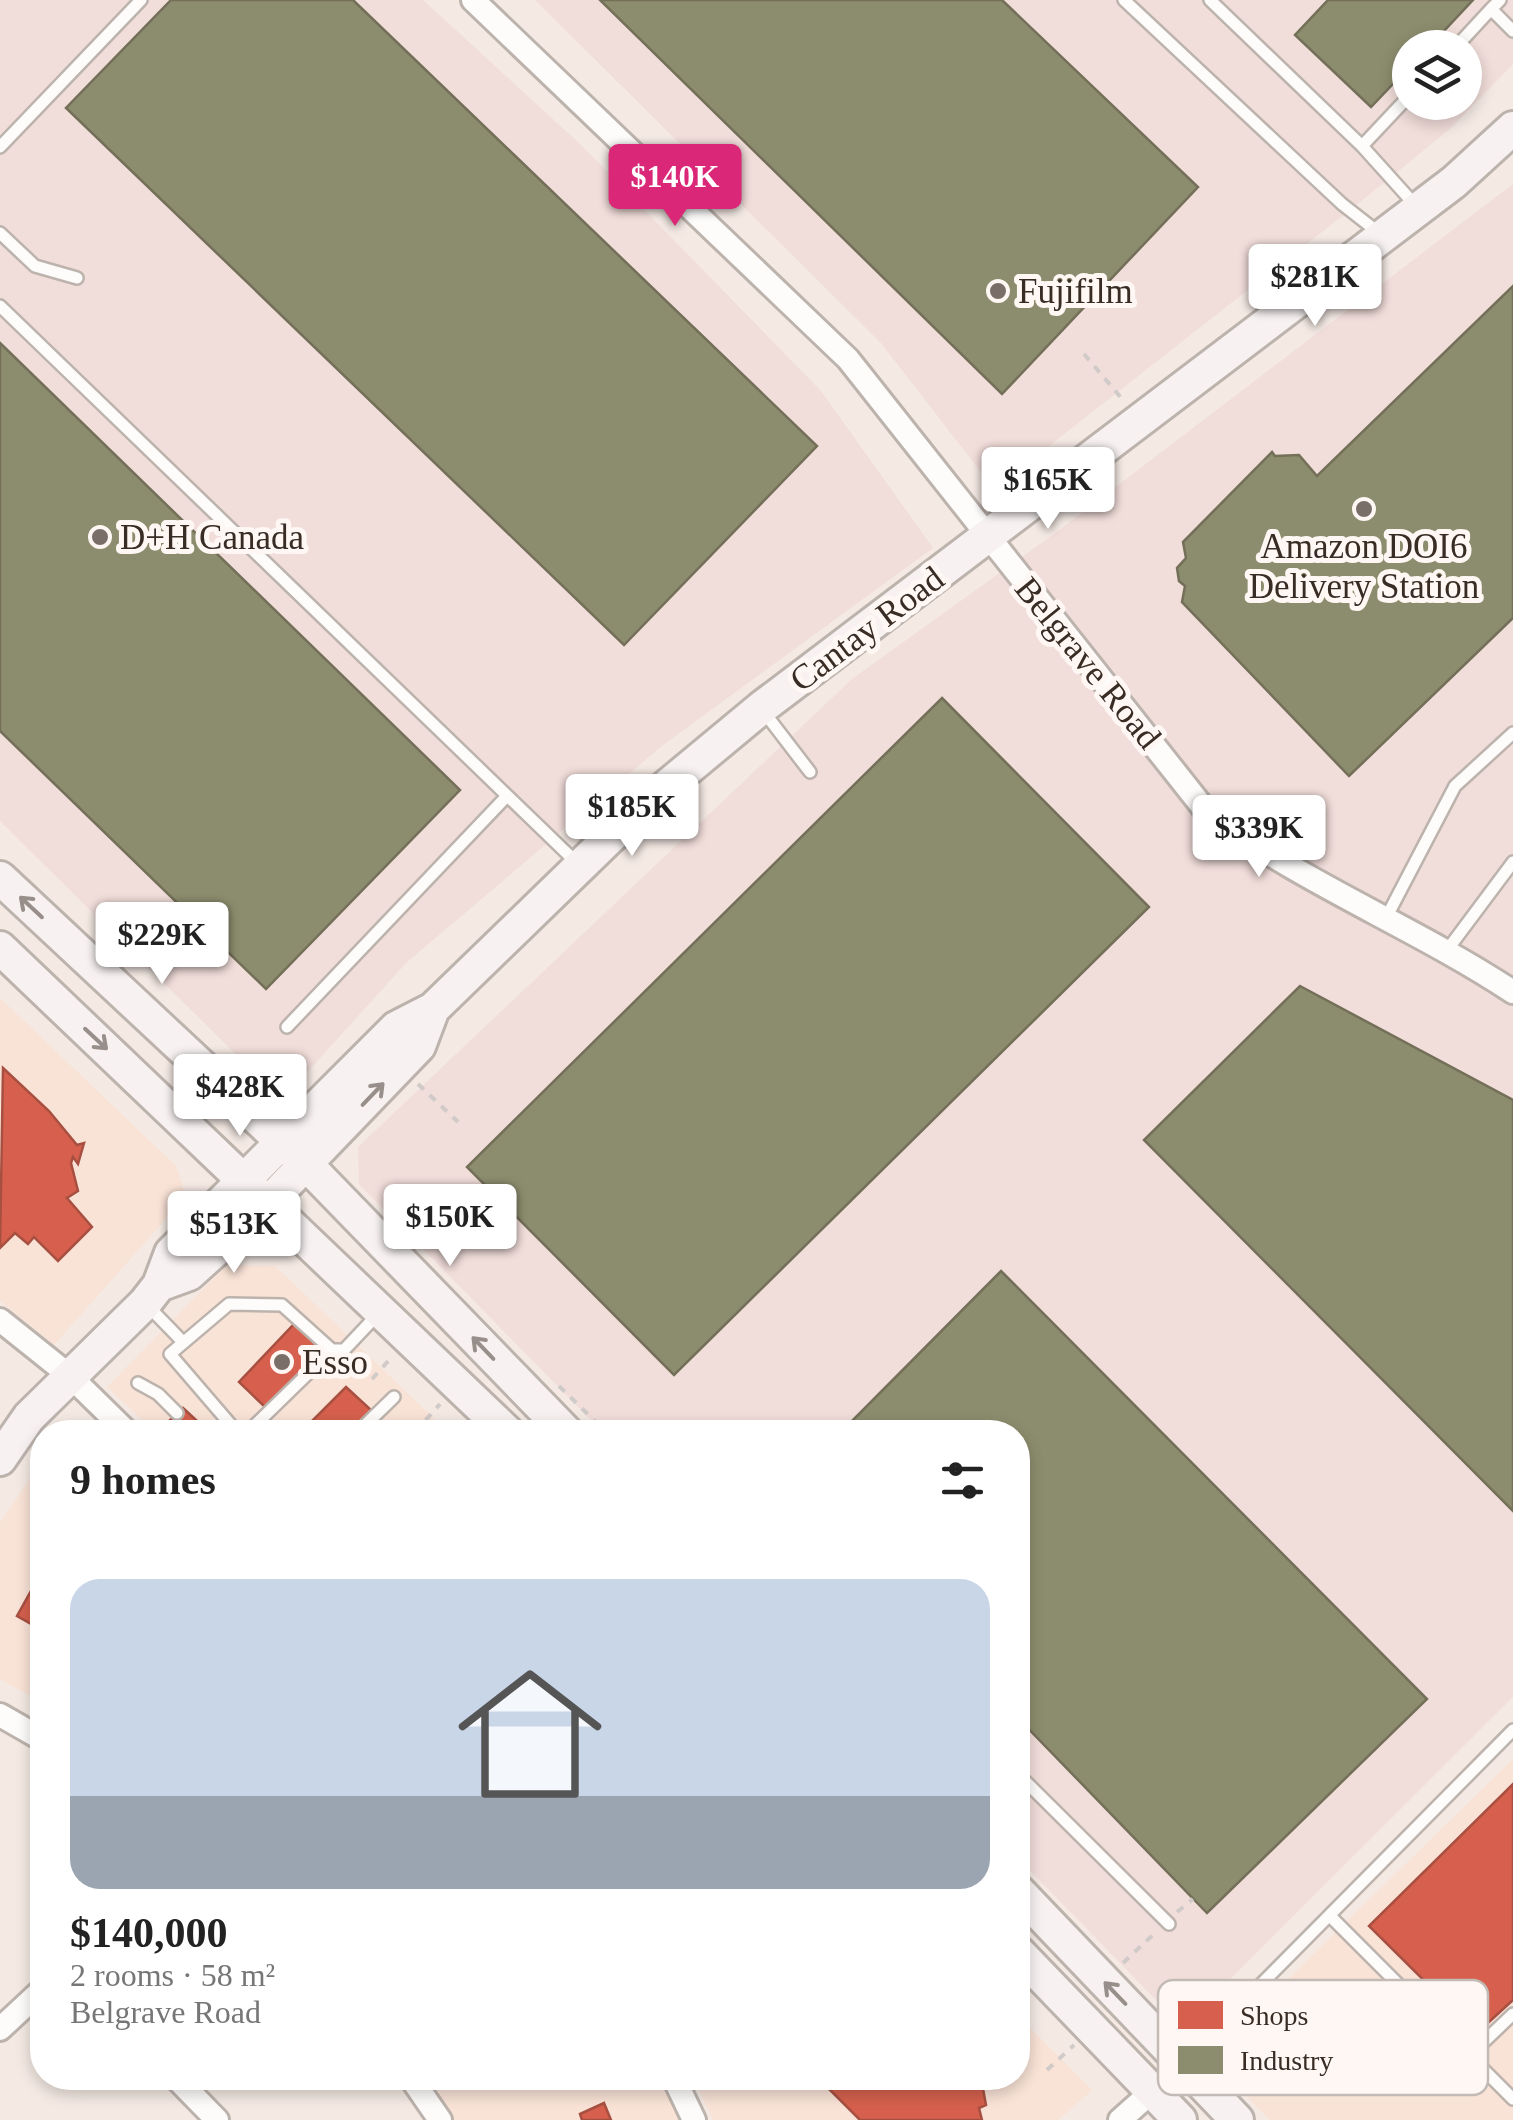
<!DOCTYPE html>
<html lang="en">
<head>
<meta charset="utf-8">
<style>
  :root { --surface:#fff; --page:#f6f6f6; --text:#222; --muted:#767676; --line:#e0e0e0; --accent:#db2777 }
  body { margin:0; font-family:"Times New Roman",serif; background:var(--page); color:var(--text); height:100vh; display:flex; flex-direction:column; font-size:38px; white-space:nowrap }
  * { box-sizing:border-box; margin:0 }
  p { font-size:32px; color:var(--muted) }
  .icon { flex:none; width:55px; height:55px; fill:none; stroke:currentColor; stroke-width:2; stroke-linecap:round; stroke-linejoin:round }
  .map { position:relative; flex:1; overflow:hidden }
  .sheet { position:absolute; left:30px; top:1420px; width:1000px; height:670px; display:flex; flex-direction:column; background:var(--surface); border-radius:40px; box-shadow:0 5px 15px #0003 }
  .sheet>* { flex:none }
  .fabs { position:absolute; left:1392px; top:30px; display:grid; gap:20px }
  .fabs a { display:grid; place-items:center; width:90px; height:90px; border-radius:50%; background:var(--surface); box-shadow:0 5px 15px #0003; font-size:50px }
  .price { position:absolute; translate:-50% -85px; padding:0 22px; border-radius:10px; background:#fff; color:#222; font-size:32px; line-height:65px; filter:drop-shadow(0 2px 5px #0008) }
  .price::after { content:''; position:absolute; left:50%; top:60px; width:30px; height:22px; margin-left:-15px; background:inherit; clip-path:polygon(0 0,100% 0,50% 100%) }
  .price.selected { background:var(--accent); color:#fff }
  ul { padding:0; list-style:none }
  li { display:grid; align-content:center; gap:20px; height:530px; padding:0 40px }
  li+li { border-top:2px solid var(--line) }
  li span { display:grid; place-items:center; height:310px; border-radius:30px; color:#555 }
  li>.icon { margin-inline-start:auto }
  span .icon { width:180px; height:180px; fill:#fffc; stroke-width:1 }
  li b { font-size:42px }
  h2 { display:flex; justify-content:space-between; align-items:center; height:120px; padding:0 40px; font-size:42px }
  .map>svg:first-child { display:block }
  .built { fill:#f9e2d6 }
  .industrial { fill:#f1ddda; fill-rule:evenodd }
  .shops { fill:#d6604d; stroke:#a75041; stroke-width:2.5 }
  .industry { fill:#8c8c6e; stroke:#736f58; stroke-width:2.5 }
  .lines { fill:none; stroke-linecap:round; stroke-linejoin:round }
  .lane-casing { stroke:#bdb3ad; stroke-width:16 }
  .street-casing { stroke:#bdb3ad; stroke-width:28 }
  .secondary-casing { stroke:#bdb3ad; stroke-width:38 }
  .path { stroke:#d0cac8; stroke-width:4; stroke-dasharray:8 8; stroke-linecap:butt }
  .lane { stroke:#fdfcfb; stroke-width:11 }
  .street { stroke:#fdfcfb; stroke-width:22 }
  .secondary { stroke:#f7f2f1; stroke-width:32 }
  .oneway { stroke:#988f8b }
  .poi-dot { fill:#7a6e68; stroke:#fef7f3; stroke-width:4 }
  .labels { text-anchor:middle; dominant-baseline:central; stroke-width:10; stroke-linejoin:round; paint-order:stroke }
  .poi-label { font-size:35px; fill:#382c25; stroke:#fef7f3; text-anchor:start }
  .street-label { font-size:35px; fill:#382c25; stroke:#fef7f3 }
  .key { fill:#fef7f3; stroke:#c3bab5; stroke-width:2.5 }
  .key-label { font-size:28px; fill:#382c25 }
</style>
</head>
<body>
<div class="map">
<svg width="1513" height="2120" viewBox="0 0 1513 2120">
  <rect width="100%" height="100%" fill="#f4e9e3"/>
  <path class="built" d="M0,998L176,1166L186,1196L54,1345L0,1301Z
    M227,1265L275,1266L448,1432H155L107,1387Z
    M42,1461V1702L0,1679V1523Z
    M1513,1759V2120H1270L1228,2077L1227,2058L1243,2023Z
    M1018,2016L1092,2090L1058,2120H713L694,2078H1018Z
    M429,2078H662L681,2120H452Z"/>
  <path class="industrial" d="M0,0H423L581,145L821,391L933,548L663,745L406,963L282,1100L0,821Z
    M535,0H1513V64L1451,128L1364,199L994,489L881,343ZM1410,48H1465V102H1410Z
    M1513,184V1697L1209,2000L1158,2002L1018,1858V1432H603L359,1184L358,1147L852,679L1054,534Z"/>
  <path class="shops" d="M3,1068L49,1111L77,1145L84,1143L78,1164L73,1157L71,1163L78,1191L67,1198L92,1227L58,1261L34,1237L28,1244L15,1233L0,1248Z
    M294,1324L322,1350L266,1408L239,1382Z
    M346,1387L371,1410L350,1432H301Z
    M183,1408L209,1432H176L167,1423Z
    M42,1571V1630L17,1616Z
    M1513,1784V2000L1477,2033L1369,1926Z
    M818,2078H981L986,2105L979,2108L982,2120H860Z
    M604,2103L611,2120H582L580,2114Z"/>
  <path class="industry" d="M171,0H353L817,446L624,645L66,108Z
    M600,0H1002L1198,187L1002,394Z
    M1328,0H1473L1428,48H1410V66L1371,107L1295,35Z
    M1513,286V618L1349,776L1182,602L1185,586L1179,581L1177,568L1186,558L1183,542L1272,452L1275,456L1299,455L1317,476Z
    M0,343L460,790L266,989L0,731Z
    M942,698L1149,907L674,1375L467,1167Z
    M1300,986L1513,1100V1511L1144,1140Z
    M1001,1271L1427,1699L1207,1913L1018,1718V1432H841Z"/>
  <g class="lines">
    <defs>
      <path id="lane" d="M1124,0L1342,204L1379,233
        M1210,0L1362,146L1410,95
        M1500,0L1491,9L1513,31
        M1455,48L1491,9
        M1362,146L1416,206
        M0,147L141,0
        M0,233L35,266L77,278
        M0,306L576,862
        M764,712L810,772
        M1386,918L1455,786L1513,733
        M1448,949L1513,862
        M287,1027L506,797
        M148,1306L183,1342
        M138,1383L158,1394L177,1413
        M237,1432L170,1354L229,1304L282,1305L332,1350
        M248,1432L332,1350H344L378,1314
        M358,1432L394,1397
        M1018,1774L1169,1924
        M1330,1916L1513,2099
        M1469,2056L1513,2014
        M1185,2061L1513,1730"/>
      <path id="street" d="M473,0L848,359L1205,810C1301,883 1413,926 1513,992
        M0,1320L70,1376L127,1432
        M0,1715L42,1739
        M0,2029L42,1990
        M176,2078L217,2120
        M411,2078L440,2120
        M674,2078L694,2120
        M1120,2120L1183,2064"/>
      <path id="secondary" d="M0,878L305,1163L566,1432
        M0,948L507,1432
        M159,1285L189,1274L269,1202L419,1046L433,1009
        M0,1459L29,1417L145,1303L159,1285L171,1253L396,1028L433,1009L637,811L761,708L1454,182L1513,128
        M1018,1891L1237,2120
        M1018,1952L1180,2120"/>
    </defs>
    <use href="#lane" class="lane-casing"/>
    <use href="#street" class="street-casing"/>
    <use href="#secondary" class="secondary-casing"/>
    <path class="path" d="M1084,354L1123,400
      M418,1084L458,1122
      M372,1379L391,1358
      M559,1386L606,1432
      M415,1432L440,1404
      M31,1459L42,1467
      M1177,1912L1193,1899
      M1123,1963L1156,1932
      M1047,2070L1074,2045"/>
    <use href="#lane" class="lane"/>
    <use href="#street" class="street"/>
    <use href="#secondary" class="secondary"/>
  </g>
  <defs><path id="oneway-shaft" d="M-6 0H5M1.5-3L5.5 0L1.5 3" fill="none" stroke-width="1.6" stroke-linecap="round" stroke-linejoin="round" transform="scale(2.5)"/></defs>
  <g class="oneway">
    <use href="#oneway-shaft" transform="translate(31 907) rotate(-137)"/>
    <use href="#oneway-shaft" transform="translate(96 1039) rotate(43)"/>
    <use href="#oneway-shaft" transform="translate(373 1094) rotate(-46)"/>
    <use href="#oneway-shaft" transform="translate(483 1348) rotate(-134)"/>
    <use href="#oneway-shaft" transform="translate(1115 1993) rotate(-134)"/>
  </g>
  <g class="poi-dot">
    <circle cx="998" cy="291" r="10"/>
    <circle cx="1364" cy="509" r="10"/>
    <circle cx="100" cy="537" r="10"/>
    <circle cx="282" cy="1362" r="10"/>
  </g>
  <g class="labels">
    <g class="poi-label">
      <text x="1018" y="291">Fujifilm</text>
      <text x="120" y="537">D+H Canada</text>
      <text x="1364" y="546" text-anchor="middle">Amazon DOI6<tspan x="1364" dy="40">Delivery Station</tspan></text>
      <text x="302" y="1362">Esso</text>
    </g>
    <g class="street-label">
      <text transform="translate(867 629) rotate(-37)">Cantay Road</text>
      <text transform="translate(1088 663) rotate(51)">Belgrave Road</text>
    </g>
  </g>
  <rect x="1158" y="1980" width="330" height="115" rx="15" class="key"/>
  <rect x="1178" y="2001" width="45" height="28" fill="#d6604d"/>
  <rect x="1178" y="2046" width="45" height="28" fill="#8c8c6e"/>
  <g class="key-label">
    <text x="1240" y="2025">Shops</text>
    <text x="1240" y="2070">Industry</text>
  </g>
</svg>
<div class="fabs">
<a><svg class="icon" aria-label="layers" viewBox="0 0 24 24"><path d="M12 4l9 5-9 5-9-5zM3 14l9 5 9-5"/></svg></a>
</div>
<b class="price selected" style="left:675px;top:229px">$140K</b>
<b class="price" style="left:1315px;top:329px">$281K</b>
<b class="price" style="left:1048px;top:532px">$165K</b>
<b class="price" style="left:632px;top:859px">$185K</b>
<b class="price" style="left:1259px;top:880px">$339K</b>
<b class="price" style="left:162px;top:987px">$229K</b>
<b class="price" style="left:240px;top:1139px">$428K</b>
<b class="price" style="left:450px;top:1269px">$150K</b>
<b class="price" style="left:234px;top:1276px">$513K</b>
<section class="sheet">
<h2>9 homes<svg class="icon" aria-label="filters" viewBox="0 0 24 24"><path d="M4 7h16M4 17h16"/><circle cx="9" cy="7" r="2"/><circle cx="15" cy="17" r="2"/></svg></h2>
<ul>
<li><span style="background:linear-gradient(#c9d6e8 70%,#9aa5b1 0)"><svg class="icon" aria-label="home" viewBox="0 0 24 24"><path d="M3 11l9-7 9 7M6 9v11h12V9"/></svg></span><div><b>$140,000</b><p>2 rooms · 58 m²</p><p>Belgrave Road</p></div></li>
</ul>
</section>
</div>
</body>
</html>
